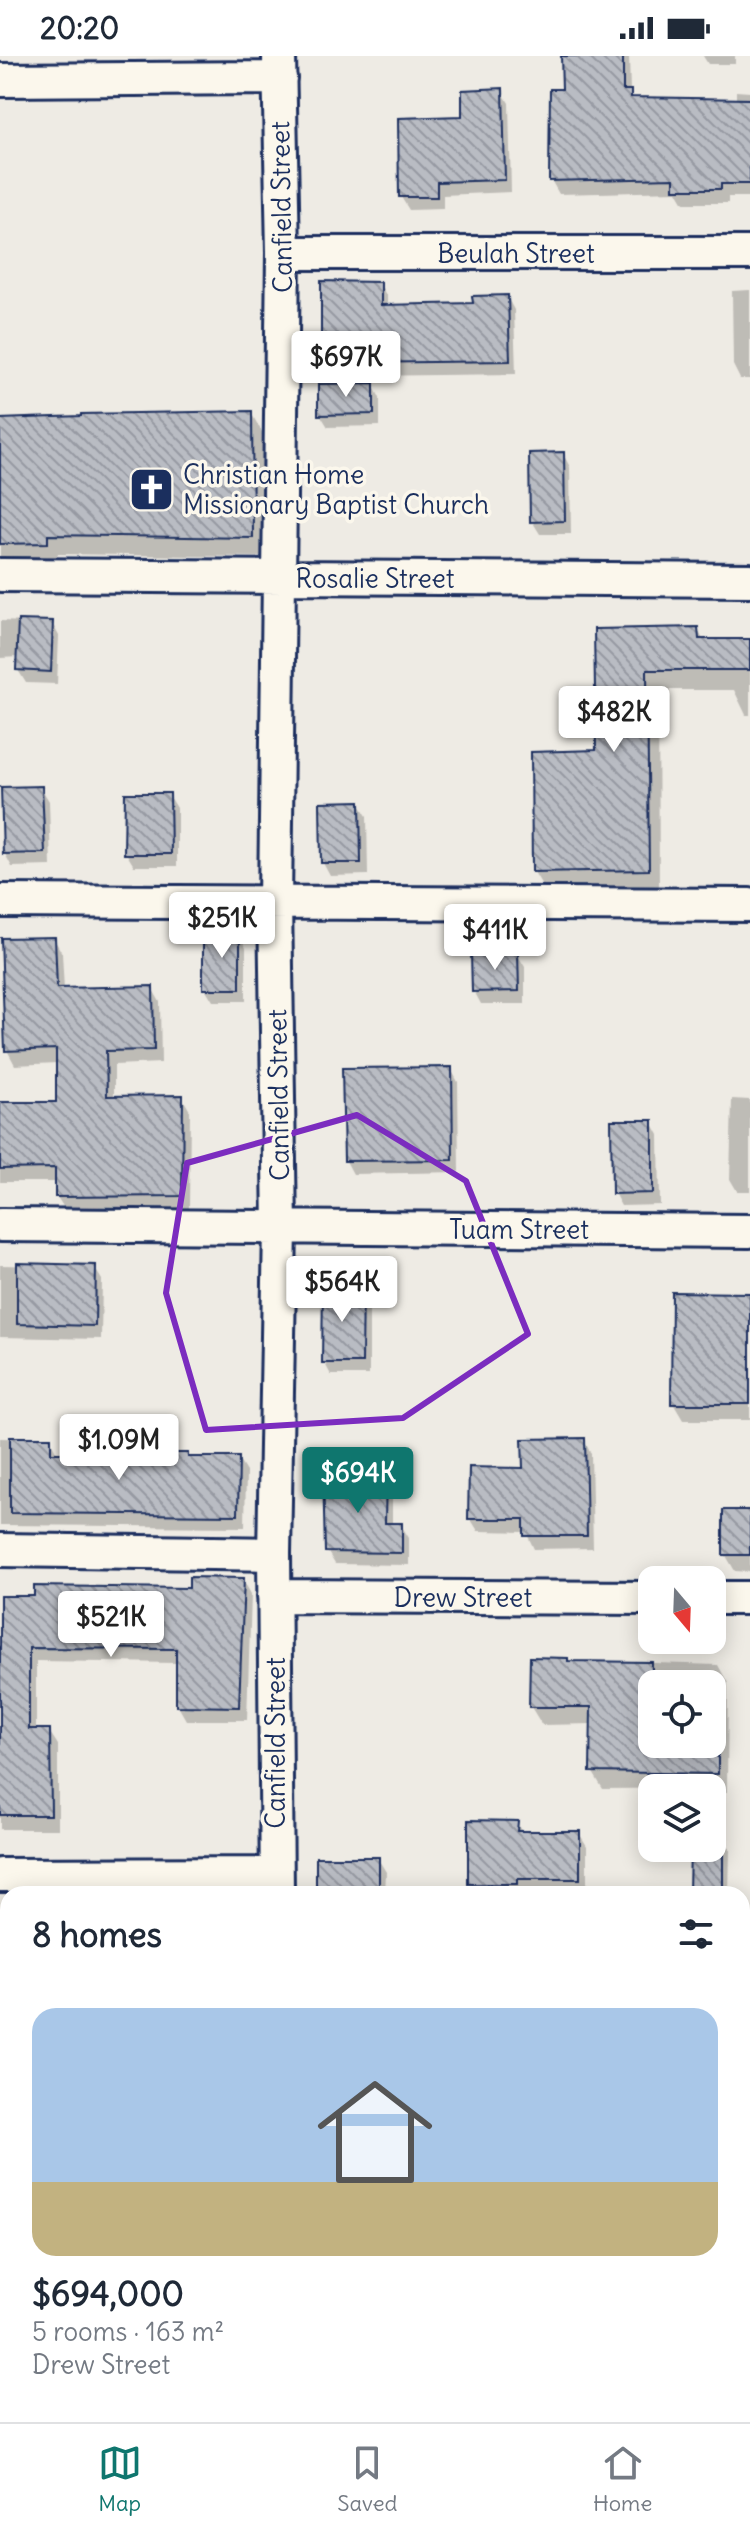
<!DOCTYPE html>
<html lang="en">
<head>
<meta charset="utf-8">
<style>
  :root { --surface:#fff; --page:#f6f6f7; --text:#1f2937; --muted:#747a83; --line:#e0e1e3; --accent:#0f766e }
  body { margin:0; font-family:Delius,sans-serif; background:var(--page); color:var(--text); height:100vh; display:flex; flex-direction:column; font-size:30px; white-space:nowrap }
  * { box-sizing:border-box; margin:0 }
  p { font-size:26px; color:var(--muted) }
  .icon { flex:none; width:44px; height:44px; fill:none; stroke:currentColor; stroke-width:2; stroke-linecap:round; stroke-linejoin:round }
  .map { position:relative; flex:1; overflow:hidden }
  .side { position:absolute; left:0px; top:1830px; width:750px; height:536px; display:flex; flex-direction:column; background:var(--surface); border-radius:24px 24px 0 0; box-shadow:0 4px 20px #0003 }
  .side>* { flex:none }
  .needle { width:52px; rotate:161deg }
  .fabs { position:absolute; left:638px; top:1510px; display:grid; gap:16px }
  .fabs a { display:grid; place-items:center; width:88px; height:88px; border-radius:16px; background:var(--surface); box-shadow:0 4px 20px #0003; font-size:40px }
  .price { position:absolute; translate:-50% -68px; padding:0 18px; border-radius:8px; background:#fff; color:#222; font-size:26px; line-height:52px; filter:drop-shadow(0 2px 4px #0008) }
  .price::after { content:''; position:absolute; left:50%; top:48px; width:24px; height:18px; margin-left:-12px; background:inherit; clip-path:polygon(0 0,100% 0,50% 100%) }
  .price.on { background:var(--accent); color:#fff }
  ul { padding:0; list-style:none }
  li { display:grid; align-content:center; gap:16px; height:424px; padding:0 32px }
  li+li { border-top:2px solid var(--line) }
  li span { display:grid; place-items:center; height:248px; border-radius:24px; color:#555 }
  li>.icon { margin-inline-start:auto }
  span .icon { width:144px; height:144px; fill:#fffc; stroke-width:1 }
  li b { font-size:34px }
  h2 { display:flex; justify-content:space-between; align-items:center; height:96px; padding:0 32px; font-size:34px }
  .status { display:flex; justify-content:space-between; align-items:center; height:56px; padding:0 40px; background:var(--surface); direction:ltr }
  .status svg { height:22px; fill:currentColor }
  .tabs { display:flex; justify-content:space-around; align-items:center; height:112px; border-top:2px solid var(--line); background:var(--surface); font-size:22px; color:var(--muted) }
  .tabs a { display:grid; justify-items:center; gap:4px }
  .tabs .on { color:var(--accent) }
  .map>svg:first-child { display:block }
  .shadow { fill:#0003; fill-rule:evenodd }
  .building { fill:url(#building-back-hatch); stroke:#1b2f5e; stroke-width:2 }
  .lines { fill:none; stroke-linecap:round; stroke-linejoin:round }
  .minor-casing { stroke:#1b2f5e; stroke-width:38 }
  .minor { stroke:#fbf7ec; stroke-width:32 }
  .marked { fill:none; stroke:#7b2cbf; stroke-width:6; stroke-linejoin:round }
  .labels { text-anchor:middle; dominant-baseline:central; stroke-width:7; stroke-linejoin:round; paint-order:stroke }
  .street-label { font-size:26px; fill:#1b2f5e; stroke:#fbf7ec }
  .poi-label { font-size:26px; fill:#1b2f5e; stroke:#fbf7ec; text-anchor:start }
</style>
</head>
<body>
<div class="status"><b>20:20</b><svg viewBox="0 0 49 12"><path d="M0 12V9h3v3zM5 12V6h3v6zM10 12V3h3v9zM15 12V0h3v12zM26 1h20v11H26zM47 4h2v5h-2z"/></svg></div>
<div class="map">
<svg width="750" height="2366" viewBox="0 0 750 2366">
  <defs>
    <pattern id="building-back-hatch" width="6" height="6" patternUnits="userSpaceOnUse" patternTransform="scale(2)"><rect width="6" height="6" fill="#b9bcc3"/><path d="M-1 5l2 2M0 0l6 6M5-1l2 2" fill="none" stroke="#9699a2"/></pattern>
  </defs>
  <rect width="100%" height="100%" fill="#eeebe4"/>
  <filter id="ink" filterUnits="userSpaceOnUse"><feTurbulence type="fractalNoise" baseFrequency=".0125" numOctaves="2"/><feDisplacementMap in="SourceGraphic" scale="16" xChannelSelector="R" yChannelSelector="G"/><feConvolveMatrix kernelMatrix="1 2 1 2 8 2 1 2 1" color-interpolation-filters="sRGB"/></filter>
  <g filter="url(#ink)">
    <path class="shadow" d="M563,0H629L630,36L634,43L736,45V35L750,36V141H728V147H684L677,135L559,138L551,124L564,35Z
      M703,0H735V8H708Z
      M501,34L509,47L511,136L443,139V153L409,154L401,141L464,62Z
      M380,228L387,241V251L475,249L507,241L514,254L516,318L364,320L356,307V295H331L323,282Z
      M750,234V323H740L733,309L732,235Z
      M373,329L380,342V370L328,371L320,358Z
      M251,357L262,376L263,501L57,498L58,505L0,506V364Z
      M563,398L570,411L571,478H540L532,465Z
      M0,565L52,567L59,580L57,628L26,627L18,614L19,601L0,602Z
      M697,573L704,585H750V659H746L734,634H658L659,834L546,836L534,816L598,696L596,575Z
      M41,732L49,745L51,810L12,811L5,798Z
      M169,739L177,752V810H134L126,797Z
      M359,747L367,760L368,819L330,820L323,807Z
      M239,878L246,891V945H213L205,932Z
      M54,883L62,897L64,934L152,932L160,946L161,1007L114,1009V1042L182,1041L190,1055L189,1154L66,1155L57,1141V1126H0V1048H57V1007L15,1009L7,994Z
      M517,898L525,911V948H481L474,935Z
      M451,1013L458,1026L459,1116L353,1118L346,1105Z
      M732,1043L750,1044V1135H737L730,1123Z
      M652,1066L659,1079L660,1149L621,1150L614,1137Z
      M0,1209L94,1211L102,1224L101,1283L0,1281Z
      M362,1231L369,1244V1319H331L324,1306Z
      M750,1237V1364H683L673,1347L674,1238Z
      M0,1382L50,1383L58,1399H187L190,1403H238L246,1416L245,1471L0,1469Z
      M584,1384L591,1398L593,1492L534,1493L526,1476L478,1475L470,1462L525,1414Z
      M384,1419L392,1432V1469H401L409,1482V1509L335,1508L327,1495Z
      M750,1456V1516L735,1515L725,1498Z
      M243,1524L251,1538L247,1664H186L178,1650V1607L36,1605V1675H49L58,1689V1773H0V1542L191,1534Z
      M532,1603L718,1609L728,1627L727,1736L712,1735V1732L603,1733L592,1715L593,1668L542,1669L531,1651ZM652,1628H712V1688H652Z
      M516,1767L523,1777H579L587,1790V1836L476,1838L470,1827Z
      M712,1781H722L730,1794L729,1838H693L692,1792H712Z
      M378,1803L386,1816L385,1838H318Z
      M742,2098H750V2188H742Z
      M742,2346H750V2366H727V2358H742Z
      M15,2358H70L71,2366H15Z
      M127,2358H196L195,2366H127Z
      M307,2358H523V2366H307Z"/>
    <path class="building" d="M561,0H623V34H631V41L750,43V128H721V133H674V122L549,125L550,33H562Z
      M503,32L505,124L437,126V141H399L398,62L462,60V34Z
      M321,225L381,226V249L473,247L472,240L508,239L510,305L354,307V282H321Z
      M374,327V358L318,359V328Z
      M252,355L253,482L48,479V487L0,488V363L81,360V358Z
      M564,396L565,465L530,466L529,397Z
      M18,564L53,565L51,616L16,614Z
      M698,571L699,583H750V614H647L649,814L532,816L531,696L596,694L594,573Z
      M42,730L45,797L3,798L1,731Z
      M125,737H170L171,798H124Z
      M360,745L361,807H321L320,746Z
      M203,876H240V933H203Z
      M55,881L57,932L153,930L154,994L106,995L107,1040L183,1039L182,1140L55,1141V1112L0,1113V1046H56V993L5,995L1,882Z
      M518,896L519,935L472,936L471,897Z
      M452,1011L453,1104L344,1105L342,1012Z
      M611,1064H653V1137L612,1138Z
      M17,1207L96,1209L95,1270L17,1268Z
      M323,1229H363L362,1307H322Z
      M672,1236L750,1237V1348H671Z
      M10,1381H51V1397H188V1401H239L238,1459L10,1457Z
      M585,1382L587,1480H524V1463H468L469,1411L523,1412L522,1383Z
      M323,1416L386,1417L385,1467H402V1497L325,1496Z
      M723,1454H750V1499H723Z
      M189,1521L244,1522L239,1651L176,1650V1593L29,1592V1673H50L51,1759H0V1540H34V1530L189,1532Z
      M530,1601L568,1602V1605L652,1606L651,1688H718V1718L590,1716L591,1651H529Z
      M468,1764L518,1765L517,1775H580V1823H517V1828H468Z
      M690,1792H723V1836H689Z
      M316,1801H379V1838H316Z"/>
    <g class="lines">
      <defs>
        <path id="minor" d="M0,24L280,22
          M283,197H750
          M0,519L750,524
          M0,845L750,849
          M0,1169L750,1175
          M0,1494L274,1498
          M274,1540L652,1542
          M712,1542H750
          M0,1819L276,1818
          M277,1838L274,1498L280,1172L275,846L283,197L279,0
          M742,1898H750
          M0,2260H8
          M742,2266H750
          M273,2366V2358"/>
      </defs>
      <use href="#minor" class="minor-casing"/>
      <use href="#minor" class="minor"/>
    </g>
  </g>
  <path class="marked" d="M357,1059L466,1125L528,1278L403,1362L206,1374L166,1237L187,1107Z"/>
  <defs>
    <symbol id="church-square" viewBox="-11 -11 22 22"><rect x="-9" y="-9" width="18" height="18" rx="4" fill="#1b2f5e" stroke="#fbf7ec"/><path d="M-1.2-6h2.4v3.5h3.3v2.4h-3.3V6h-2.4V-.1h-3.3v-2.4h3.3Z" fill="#fff"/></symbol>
  </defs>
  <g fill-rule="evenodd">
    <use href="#church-square" x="126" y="408" width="51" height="51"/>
  </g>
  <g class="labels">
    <g class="street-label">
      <text transform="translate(281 151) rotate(-91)">Canfield Street</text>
      <text x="516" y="197">Beulah Street</text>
      <text x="375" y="522">Rosalie Street</text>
      <text transform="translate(278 1039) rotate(-91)">Canfield Street</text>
      <text x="519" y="1173">Tuam Street</text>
      <text x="463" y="1541">Drew Street</text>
      <text transform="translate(275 1687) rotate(-90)">Canfield Street</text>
    </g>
    <g class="poi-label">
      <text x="183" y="418">Christian Home<tspan x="183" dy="30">Missionary Baptist Church</tspan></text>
    </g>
  </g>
</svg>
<div class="fabs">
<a><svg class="needle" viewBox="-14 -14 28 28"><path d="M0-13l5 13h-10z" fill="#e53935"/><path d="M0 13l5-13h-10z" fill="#747a83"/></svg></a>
<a><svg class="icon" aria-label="locate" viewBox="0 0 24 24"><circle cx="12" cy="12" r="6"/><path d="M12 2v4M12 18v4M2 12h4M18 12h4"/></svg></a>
<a><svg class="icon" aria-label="layers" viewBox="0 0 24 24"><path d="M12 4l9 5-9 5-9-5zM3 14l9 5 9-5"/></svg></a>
</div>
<b class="price" style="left:346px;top:343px">$697K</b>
<b class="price" style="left:614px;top:698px">$482K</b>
<b class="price" style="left:222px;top:904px">$251K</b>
<b class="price" style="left:495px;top:916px">$411K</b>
<b class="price" style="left:342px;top:1268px">$564K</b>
<b class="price" style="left:119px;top:1426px">$1.09M</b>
<b class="price on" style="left:358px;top:1459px">$694K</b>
<b class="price" style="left:111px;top:1603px">$521K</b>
<section class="side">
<h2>8 homes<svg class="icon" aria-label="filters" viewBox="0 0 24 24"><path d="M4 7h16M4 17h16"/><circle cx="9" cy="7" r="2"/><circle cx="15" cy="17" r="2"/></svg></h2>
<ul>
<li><span style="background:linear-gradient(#a9c7e8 70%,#c2b280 0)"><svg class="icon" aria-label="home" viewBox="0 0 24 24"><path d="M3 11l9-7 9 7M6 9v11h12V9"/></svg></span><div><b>$694,000</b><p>5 rooms · 163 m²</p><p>Drew Street</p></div></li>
</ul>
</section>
</div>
<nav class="tabs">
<a class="on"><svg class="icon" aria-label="map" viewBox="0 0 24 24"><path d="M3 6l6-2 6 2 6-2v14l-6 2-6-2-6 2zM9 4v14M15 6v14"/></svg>Map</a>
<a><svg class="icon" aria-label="saved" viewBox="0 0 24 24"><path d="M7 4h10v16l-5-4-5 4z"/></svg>Saved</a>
<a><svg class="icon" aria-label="home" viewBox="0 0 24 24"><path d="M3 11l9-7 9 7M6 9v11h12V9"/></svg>Home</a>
</nav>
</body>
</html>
